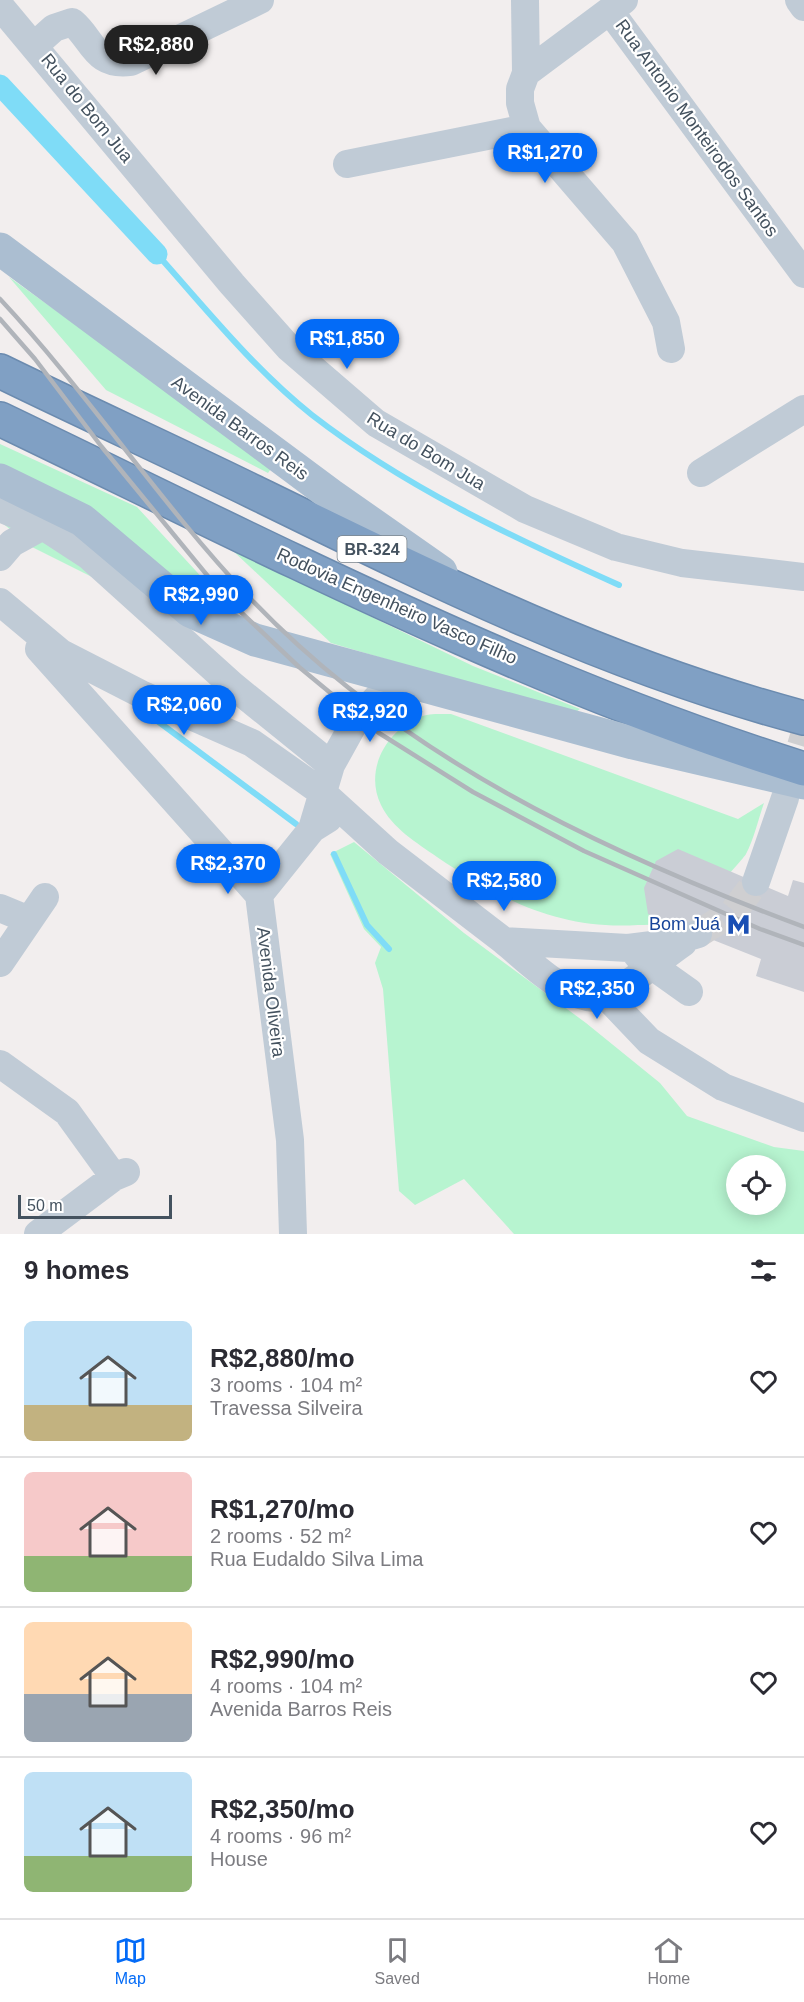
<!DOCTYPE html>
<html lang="en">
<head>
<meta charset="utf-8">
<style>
  :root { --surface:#fff; --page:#f7f7f7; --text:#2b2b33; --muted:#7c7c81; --line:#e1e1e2; --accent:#036bf7 }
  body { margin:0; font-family:Arial,sans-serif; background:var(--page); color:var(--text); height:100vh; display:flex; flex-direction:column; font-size:22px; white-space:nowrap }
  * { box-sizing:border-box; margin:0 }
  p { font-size:20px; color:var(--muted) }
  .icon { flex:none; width:33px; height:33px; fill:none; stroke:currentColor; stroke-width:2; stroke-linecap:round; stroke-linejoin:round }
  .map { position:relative; height:1234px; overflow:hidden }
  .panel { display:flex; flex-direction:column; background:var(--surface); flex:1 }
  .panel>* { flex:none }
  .controls { position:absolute; left:726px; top:1155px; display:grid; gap:12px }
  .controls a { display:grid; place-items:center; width:60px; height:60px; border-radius:50%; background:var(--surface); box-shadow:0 3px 15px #0003; font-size:30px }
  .scale { position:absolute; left:18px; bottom:15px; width:154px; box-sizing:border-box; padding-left:6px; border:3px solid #44525f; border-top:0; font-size:16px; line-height:21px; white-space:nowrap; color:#44525f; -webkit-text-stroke:4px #fff; paint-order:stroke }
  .price { position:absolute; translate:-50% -51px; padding:0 14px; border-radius:21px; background:var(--accent); color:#fff; font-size:20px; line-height:39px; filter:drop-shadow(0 2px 3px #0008) }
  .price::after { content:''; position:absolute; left:50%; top:36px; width:18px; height:14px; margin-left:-9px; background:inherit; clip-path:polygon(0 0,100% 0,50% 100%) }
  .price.on { background:#222; color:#fff }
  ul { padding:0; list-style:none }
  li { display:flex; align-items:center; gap:18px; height:150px; padding:0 24px }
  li+li { border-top:2px solid var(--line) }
  li span { display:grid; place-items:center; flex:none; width:168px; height:120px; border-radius:9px; color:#555 }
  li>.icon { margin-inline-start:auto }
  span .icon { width:72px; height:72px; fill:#fffc; stroke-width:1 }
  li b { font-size:26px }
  h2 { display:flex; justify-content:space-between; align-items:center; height:72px; padding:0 24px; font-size:26px }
  .menu { display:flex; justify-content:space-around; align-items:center; height:84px; border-top:2px solid var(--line); background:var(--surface); font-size:16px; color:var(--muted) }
  .menu a { display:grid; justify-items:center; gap:3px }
  .menu .on { color:var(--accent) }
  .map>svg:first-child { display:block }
  .green { fill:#b7f4d0; fill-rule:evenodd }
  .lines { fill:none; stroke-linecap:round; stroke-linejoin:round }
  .stream { stroke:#7fdcf7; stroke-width:6 }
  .canal { stroke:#7fdcf7; stroke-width:21 }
  .building { fill:#cacdd5 }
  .minor-tunnel { stroke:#cfcfd1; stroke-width:28; stroke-dasharray:28 14; stroke-linecap:butt }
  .highway-casing { stroke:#6b8baf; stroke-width:36 }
  .minor { stroke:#c0cbd6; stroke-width:28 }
  .major { stroke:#abbed1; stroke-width:33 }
  .highway { stroke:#80a0c4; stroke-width:33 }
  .rail { stroke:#b0b4ba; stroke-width:4.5 }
  .labels { text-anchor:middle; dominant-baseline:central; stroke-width:4.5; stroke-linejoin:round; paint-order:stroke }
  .shield { fill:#fff; stroke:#7c868f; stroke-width:1.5 }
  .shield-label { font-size:16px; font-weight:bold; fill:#44525f }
  .street-label { font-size:18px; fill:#44525f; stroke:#fff }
  .transit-label { font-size:18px; fill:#164399; stroke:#fff; text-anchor:end }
</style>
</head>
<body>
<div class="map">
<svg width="804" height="1234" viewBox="0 0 804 1234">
  <rect width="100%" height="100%" fill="#f2eeee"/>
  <path class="green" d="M9,277L273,466L268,473L106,390Z
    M0,444L137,507L243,622L92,577L30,546L0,521Z
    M231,549L473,666L580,709L573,714L331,643Z
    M451,714L738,819L764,803C758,820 754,839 746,854C741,862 693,914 687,917C673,924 653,925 638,925C559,930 501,900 437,857C417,843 392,828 381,805C364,770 386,731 420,717C428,713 442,714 451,714Z
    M354,842L464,933L586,1023L660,1083L687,1116L774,1147L804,1151V1234H514L464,1179L415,1205L399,1191L383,989L375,963L381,947L364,929L330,854ZM736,1166H776V1204H736Z"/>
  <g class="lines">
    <path class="stream" d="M157,254C206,309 254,369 312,415C405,487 512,537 619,585
      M140,708L296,824
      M334,854L367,925L389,949"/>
    <path class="canal" d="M0,85L157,254"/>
  </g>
  <path class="building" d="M678,849L788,896L793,880L804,883V992L756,976L761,959L648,914L644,888L656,861Z"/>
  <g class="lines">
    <path class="minor-tunnel" d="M789,786L804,736
      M698,934L734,911L756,882"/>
    <defs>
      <path id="highway" d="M0,371C84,412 170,451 254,492C434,580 610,667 804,718
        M0,419C263,545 525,682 804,769"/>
    </defs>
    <use href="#highway" class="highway-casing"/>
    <path class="minor" d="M525,0L526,73L520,89V103L527,128L625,242L666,322L671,349
      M799,0L804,7
      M0,6L232,284L289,348L376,423L525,509L616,547L682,563L804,577
      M610,11L804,274
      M35,45L54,28L72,22C93,39 94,67 131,62L260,0
      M526,73L624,0
      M347,164L527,128
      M701,473L804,409
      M0,508L43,526L89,556L232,685L331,765
      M0,557L12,543L43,526
      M0,602L61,653L141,694L252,743L323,793L388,852L504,941L628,948L668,943L698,934
      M39,649L259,895L290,1140L293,1234
      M312,829L331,765L356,720L395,679
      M756,882L785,798
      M259,895L312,829L328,819
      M0,908L29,920
      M504,941C528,960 573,1008 606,996C626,988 664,956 683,943
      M637,955L689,992
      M0,963L45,897
      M606,996L649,1041L723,1087L804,1118
      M0,1064L67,1112L114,1177
      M38,1234L114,1177L126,1172"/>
    <path class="major" d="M0,249L331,495L441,572
      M0,480L82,520L190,611L255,640L633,743L804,783"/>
    <use href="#highway" class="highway"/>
    <path class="rail" d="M0,299C88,393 159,502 248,596C399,756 601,851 804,927
      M0,319L35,359L101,446L225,597L299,667L379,733L473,792L584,851L760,929L804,945"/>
  </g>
  <defs>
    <symbol id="metro-bare" viewBox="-9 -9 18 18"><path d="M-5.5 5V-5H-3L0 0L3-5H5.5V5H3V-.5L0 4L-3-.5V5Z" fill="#1a4fb4" stroke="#fff" stroke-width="2.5" paint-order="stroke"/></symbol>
  </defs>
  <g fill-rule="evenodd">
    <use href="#metro-bare" x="722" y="908" width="33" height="33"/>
  </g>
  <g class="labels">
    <rect class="shield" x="337.5" y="536" width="69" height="26" rx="4.5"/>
    <g class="shield-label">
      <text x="372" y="549">BR-324</text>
    </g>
    <g class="street-label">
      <text transform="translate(87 108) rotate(51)">Rua do Bom Jua</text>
      <text transform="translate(697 128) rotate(54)">Rua Antonio Monteirodos Santos</text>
      <text transform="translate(240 428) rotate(36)">Avenida Barros Reis</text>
      <text transform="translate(426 451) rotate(31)">Rua do Bom Jua</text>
      <text transform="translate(397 606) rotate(24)">Rodovia Engenheiro Vasco Filho</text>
      <text transform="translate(271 992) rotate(83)">Avenida Oliveira</text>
    </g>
    <g class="transit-label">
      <text x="720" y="924">Bom Juá</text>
    </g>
  </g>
</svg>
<div class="controls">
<a><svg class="icon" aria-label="locate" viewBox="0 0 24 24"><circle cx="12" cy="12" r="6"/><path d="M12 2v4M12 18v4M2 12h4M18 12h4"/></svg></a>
</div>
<div class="scale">50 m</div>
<b class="price on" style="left:156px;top:76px">R$2,880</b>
<b class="price" style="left:545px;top:184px">R$1,270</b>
<b class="price" style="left:347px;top:370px">R$1,850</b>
<b class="price" style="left:201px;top:626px">R$2,990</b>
<b class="price" style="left:184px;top:736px">R$2,060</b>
<b class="price" style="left:370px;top:743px">R$2,920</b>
<b class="price" style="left:228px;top:895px">R$2,370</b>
<b class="price" style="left:504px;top:912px">R$2,580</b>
<b class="price" style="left:597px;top:1020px">R$2,350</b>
</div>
<section class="panel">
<h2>9 homes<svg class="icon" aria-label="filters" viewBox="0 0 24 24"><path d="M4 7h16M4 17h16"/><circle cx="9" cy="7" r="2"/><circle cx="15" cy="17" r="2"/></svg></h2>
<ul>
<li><span style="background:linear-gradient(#bfe0f5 70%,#c2b280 0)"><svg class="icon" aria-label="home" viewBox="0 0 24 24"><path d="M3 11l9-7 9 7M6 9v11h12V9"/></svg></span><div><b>R$2,880/mo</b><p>3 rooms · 104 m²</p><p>Travessa Silveira</p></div><svg class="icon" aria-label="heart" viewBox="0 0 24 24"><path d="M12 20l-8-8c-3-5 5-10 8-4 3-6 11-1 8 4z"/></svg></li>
<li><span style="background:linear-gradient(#f6c9c9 70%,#8fb573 0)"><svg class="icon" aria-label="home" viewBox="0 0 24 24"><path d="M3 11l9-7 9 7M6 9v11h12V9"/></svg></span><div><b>R$1,270/mo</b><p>2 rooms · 52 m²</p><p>Rua Eudaldo Silva Lima</p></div><svg class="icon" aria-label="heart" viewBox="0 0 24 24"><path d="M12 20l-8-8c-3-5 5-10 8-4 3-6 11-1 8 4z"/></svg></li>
<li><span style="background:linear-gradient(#ffd9b3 60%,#9aa5b1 0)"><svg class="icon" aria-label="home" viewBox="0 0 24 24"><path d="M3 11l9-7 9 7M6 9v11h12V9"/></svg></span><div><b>R$2,990/mo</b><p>4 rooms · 104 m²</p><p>Avenida Barros Reis</p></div><svg class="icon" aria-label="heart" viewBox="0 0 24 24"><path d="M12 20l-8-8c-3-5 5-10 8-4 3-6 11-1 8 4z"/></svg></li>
<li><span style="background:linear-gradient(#bfe0f5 70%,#8fb573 0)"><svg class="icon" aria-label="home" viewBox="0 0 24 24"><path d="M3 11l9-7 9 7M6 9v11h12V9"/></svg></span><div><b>R$2,350/mo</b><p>4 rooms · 96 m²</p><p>House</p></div><svg class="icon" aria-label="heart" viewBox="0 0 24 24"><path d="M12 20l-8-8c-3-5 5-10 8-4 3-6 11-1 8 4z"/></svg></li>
</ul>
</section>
<nav class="menu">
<a class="on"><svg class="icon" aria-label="map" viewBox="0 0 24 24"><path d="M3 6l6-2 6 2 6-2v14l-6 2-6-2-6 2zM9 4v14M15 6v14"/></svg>Map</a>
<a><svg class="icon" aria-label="saved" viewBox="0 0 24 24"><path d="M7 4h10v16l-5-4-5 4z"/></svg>Saved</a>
<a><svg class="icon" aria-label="home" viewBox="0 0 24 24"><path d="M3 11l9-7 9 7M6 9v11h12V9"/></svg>Home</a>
</nav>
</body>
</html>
